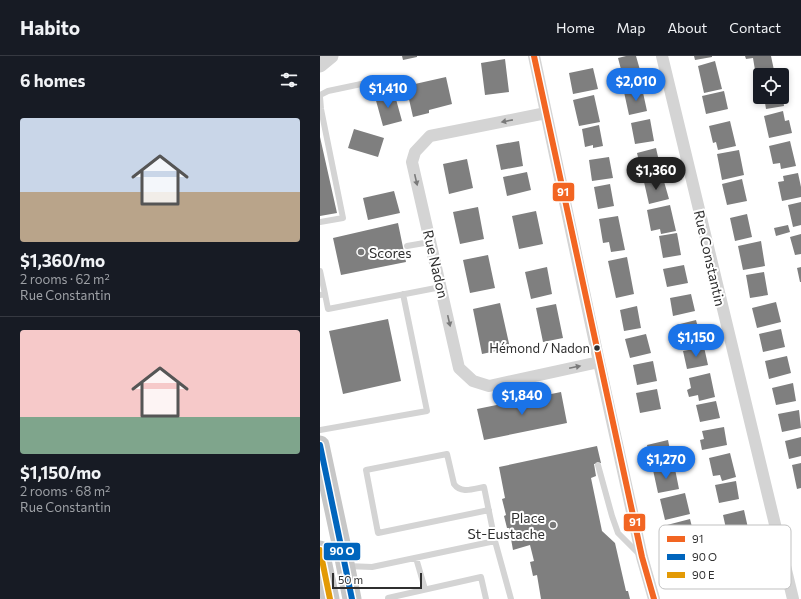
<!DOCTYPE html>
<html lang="en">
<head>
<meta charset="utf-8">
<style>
  :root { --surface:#171b24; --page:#242831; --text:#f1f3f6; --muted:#9ea1a6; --line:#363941; --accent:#1a73e8 }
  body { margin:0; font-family:Commissioner,sans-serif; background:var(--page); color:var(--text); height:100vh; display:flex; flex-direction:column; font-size:15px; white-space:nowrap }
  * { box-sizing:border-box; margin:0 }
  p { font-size:13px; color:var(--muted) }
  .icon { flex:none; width:22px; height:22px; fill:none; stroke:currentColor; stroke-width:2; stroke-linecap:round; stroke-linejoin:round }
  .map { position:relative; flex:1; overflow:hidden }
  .sheet { display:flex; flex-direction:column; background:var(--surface); width:320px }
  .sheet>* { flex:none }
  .buttons { position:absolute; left:433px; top:12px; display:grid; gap:8px }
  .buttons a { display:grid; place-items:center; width:36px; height:36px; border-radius:4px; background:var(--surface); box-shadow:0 2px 6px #0003; font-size:20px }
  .scale { position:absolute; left:12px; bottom:10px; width:90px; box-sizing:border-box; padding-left:4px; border:2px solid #2f2f2f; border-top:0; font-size:11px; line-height:14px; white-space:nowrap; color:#2f2f2f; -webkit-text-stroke:3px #fff; paint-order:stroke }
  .price { position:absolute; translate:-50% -34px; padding:0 9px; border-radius:14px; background:var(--accent); color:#fff; font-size:13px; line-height:26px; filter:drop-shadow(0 1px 2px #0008) }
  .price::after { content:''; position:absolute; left:50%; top:24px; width:12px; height:9px; margin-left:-6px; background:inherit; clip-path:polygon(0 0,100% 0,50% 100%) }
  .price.selected { background:#222; color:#fff }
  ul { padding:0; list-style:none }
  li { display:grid; align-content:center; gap:8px; height:212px; padding:0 20px }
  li+li { border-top:1px solid var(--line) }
  li span { display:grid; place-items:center; height:124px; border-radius:4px; color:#555 }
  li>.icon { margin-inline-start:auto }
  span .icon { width:72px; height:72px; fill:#fffc; stroke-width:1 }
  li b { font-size:17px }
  h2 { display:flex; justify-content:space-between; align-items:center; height:48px; padding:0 20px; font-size:17px }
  header { display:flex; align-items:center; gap:24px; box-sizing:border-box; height:56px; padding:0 20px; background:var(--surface); border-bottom:1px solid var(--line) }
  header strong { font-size:19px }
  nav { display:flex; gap:22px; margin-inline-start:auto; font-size:14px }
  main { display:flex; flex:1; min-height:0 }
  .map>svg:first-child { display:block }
  .building { fill:#7f7f7f }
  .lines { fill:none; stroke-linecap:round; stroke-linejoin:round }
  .service { stroke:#d4d4d4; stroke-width:6 }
  .minor { stroke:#d4d4d4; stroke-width:12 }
  .tertiary { stroke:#d4d4d4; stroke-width:15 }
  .primary { stroke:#c7c7c7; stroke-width:19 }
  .bus-1-casing { stroke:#fff; stroke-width:9 }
  .bus-2-casing { stroke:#fff; stroke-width:9 }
  .bus-3-casing { stroke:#fff; stroke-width:9 }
  .bus-1 { stroke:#f26522; stroke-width:6 }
  .bus-2 { stroke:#0065bd; stroke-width:6 }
  .bus-3 { stroke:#e39a05; stroke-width:6 }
  .oneway { fill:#797979 }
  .poi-dot { fill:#787878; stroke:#fff; stroke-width:1.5 }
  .bus-dot { fill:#2f2f2f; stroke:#fff; stroke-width:1.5 }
  .labels { text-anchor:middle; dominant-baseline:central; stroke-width:4; stroke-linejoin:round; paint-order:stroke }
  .bus-label { font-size:13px; fill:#2f2f2f; stroke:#fff; text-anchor:end }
  .poi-label { font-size:14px; fill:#2f2f2f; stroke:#fff; text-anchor:start }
  .street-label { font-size:14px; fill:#2f2f2f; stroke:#fff }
  .key { fill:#fff; stroke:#c1c1c1; stroke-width:1 }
  .key-label { font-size:11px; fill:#2f2f2f }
  .line-badge { stroke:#fff; stroke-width:1.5 }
  .badge-label { font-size:11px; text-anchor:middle; font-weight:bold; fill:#fff }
</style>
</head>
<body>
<header>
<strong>Habito</strong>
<nav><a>Home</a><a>Map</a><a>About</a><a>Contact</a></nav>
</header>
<main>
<section class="sheet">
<h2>6 homes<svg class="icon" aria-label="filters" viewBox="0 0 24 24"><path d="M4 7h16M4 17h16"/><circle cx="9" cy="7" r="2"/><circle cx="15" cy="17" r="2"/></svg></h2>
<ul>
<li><span style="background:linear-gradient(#c9d6e8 60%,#b9a48a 0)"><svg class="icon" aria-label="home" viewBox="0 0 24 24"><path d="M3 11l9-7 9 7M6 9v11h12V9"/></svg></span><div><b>$1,360/mo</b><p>2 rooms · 62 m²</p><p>Rue Constantin</p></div></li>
<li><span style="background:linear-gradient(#f6c9c9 70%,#7fa58c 0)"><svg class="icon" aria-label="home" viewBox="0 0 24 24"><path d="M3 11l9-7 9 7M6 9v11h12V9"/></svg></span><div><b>$1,150/mo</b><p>2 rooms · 68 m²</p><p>Rue Constantin</p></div></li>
</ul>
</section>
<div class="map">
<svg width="481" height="543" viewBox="0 0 481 543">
  <rect width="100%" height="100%" fill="#fff"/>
  <path class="building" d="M82,0H97V1L83,4Z
    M306,0H316L322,21L304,25L298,2Z
    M374,0H392V1L375,4Z
    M425,0H451L455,19H440V25L437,26L433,2L426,3Z
    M185,3L189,36L165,39L161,7Z
    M395,5L402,33L384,37L378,10Z
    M273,12L278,33L253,38L249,17Z
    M126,21L132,48L109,54V57L93,61L86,30Z
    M322,32L327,55L309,59L304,36Z
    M404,35L408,53L386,58L382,40Z
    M74,36L82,65L63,70L55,41Z
    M274,39L280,66L259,70L253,44Z
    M444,41H463L464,50L446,53Z
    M463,55L465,65L469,64L472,77L449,82L444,60Z
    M330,63L334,85L315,88L311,67Z
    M410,65L416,90L398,94L396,86L393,87L389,70Z
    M279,69L283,90L273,92V89L265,91L262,73Z
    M34,73L64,82L58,101L28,92Z
    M0,81L17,157L0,160Z
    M199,85L203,110L181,114L176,89Z
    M470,85L476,110L461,113L460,107L453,108L449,90Z
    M336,92L341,114L322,118L317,97Z
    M419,94L424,119L402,124L397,98Z
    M289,101L293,122L272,125L269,104Z
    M147,103L153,132L129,138L123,108Z
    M207,116L211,134L187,140L183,121Z
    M478,117L481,131V141L462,145L458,126L464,125L463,120Z
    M343,122L349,143L329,148L324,126Z
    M422,123L427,145L407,149L402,128Z
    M290,128L294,150L278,153L274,131Z
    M74,135L80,157L48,164L43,142Z
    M481,146V169L473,171L468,149Z
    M350,149L356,175L341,178L340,173L331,175L327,154Z
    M158,151L164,183L140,188L133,156Z
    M216,155L223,188L199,193L192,160Z
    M427,158L432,181L415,185L410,162Z
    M298,160L305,194L291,196L289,186L283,187L279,163Z
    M78,167L86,206L21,219L13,182Z
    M468,169L470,176L456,180L454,172Z
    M357,177L361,199L343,202L339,180Z
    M481,178V198L475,199L470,181Z
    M441,185L445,210L423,214L418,190Z
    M168,199L175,232L150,237L143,204Z
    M307,201L314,238L296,242L288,205Z
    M364,209L368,227L347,231L343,213Z
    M227,211L232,238L211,243L205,216Z
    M481,211V226H480L477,212Z
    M444,216L448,239L430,242L426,219Z
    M371,238L375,255L353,260L350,242Z
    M456,246L461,266L437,272L432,252Z
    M180,247L190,292L162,298L153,253Z
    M236,248L243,282L223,286L216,252Z
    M317,250L321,272L304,275L300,254Z
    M68,263L81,325L23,338L9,275Z
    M376,264L382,287L369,290L368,285L361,287L356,269Z
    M461,273L465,291L443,296L439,278Z
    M326,278L331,297L310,302L305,283Z
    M384,291L388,309L367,313L363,295Z
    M467,300L471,317L449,323L445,305Z
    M333,305L337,325L317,329L313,309Z
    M390,317L395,341L379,345L378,339L369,341L367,334L371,332L369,322Z
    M473,327L476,345L456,349L452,332Z
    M337,333L341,353L320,357L316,337Z
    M241,336L247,367L164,384L157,353Z
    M396,345L400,362L380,366L376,349Z
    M479,354L481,372L462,376L458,358Z
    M404,371L407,389L382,394L380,384L384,383L382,375Z
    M481,381V400L469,403L465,385Z
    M348,384L352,404L331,408L327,389Z
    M277,390L281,407L274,408L276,420L271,422L282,475L295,487L306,535H308L310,543H221L217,519L213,520L210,506L214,505L210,489L193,494L189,472H187L184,460L186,459L182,443L185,442L179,411Z
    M410,397L416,421L402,425L400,419L393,420L389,402Z
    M481,407V432L477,433L472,409Z
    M345,411L346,415L355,413L359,433L338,437L333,414Z
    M416,425L419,443L399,447L395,429Z
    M365,437L370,458L345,464L340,443Z
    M424,454L428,472L407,477L403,459Z
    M370,463L374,479L364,481L367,490L353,493L347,469Z"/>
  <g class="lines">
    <path class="service" d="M0,39L8,35L46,27
      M0,41L1,53L23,162L0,166
      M87,190L110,186
      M0,215L5,238L0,239
      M5,238L8,253L121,231
      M0,374L107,355L83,238
      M278,409L292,460L298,477L319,498
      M169,454L58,477L46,414L127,398L134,428C141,438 153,433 164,431L175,485L191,543
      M96,502L105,533
      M27,510L52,511L175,485
      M68,543V542L161,521L166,543"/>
    <path class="minor" d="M214,0L279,306L322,501L334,543
      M342,0L473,543
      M226,57L110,80L95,96L92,106L139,312L153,325L169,330L279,306"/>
    <path class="tertiary" d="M0,9L11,0"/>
    <path class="primary" d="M0,389L22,492L32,543
      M0,494L10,543"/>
    <defs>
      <path id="bus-1" d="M214,0L322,501L334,543"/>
      <path id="bus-2" d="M0,389L32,543"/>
      <path id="bus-3" d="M0,494L10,543"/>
    </defs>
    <use href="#bus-1" class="bus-1-casing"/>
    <use href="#bus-2" class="bus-2-casing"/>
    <use href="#bus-3" class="bus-3-casing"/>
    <use href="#bus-1" class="bus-1"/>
    <use href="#bus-2" class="bus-2"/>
    <use href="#bus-3" class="bus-3"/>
  </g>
  <defs><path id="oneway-solid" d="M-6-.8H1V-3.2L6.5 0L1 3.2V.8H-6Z"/></defs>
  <g class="oneway">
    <use href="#oneway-solid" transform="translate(187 65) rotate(169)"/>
    <use href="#oneway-solid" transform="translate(96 124) rotate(77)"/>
    <use href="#oneway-solid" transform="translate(129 265) rotate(77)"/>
    <use href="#oneway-solid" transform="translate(255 311) rotate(-12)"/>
  </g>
  <g class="poi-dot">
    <circle cx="41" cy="196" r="4"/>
    <circle cx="233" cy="469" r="4"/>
  </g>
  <circle class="bus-dot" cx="277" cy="292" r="3.5"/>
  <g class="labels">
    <g class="bus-label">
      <text x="270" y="292">Hémond / Nadon</text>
    </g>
    <g class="poi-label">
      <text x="49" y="196">Scores</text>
      <text x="225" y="461" text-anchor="end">Place<tspan x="225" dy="16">St-Eustache</tspan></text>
    </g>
    <g class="street-label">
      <text transform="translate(390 202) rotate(77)">Rue Constantin</text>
      <text transform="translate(116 208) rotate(77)">Rue Nadon</text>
    </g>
  </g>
  <rect x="339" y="469" width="132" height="64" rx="6" class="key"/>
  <rect x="347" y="480" width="18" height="6" fill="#f26522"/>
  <rect x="347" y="498" width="18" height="6" fill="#0065bd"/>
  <rect x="347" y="516" width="18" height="6" fill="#e39a05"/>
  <g class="key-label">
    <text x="372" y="487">91</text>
    <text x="372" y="505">90 O</text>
    <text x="372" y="523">90 E</text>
  </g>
  <g class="line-badge">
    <rect x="232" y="126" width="23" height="20" rx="4" fill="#f26522"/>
    <rect x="303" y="457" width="23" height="19" rx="4" fill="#f26522"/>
    <rect x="3" y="486" width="38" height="19" rx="4" fill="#0065bd"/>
  </g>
  <g class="badge-label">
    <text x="243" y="140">91</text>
    <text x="315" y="470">91</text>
    <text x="22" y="499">90 O</text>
  </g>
</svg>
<div class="buttons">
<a><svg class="icon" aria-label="locate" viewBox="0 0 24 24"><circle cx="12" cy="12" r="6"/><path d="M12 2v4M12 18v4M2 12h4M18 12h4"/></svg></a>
</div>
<div class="scale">50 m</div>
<b class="price" style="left:316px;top:46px">$2,010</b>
<b class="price" style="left:68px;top:53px">$1,410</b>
<b class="price selected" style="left:336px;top:135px">$1,360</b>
<b class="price" style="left:376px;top:302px">$1,150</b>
<b class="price" style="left:202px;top:360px">$1,840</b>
<b class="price" style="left:346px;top:424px">$1,270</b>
</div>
</main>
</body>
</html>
